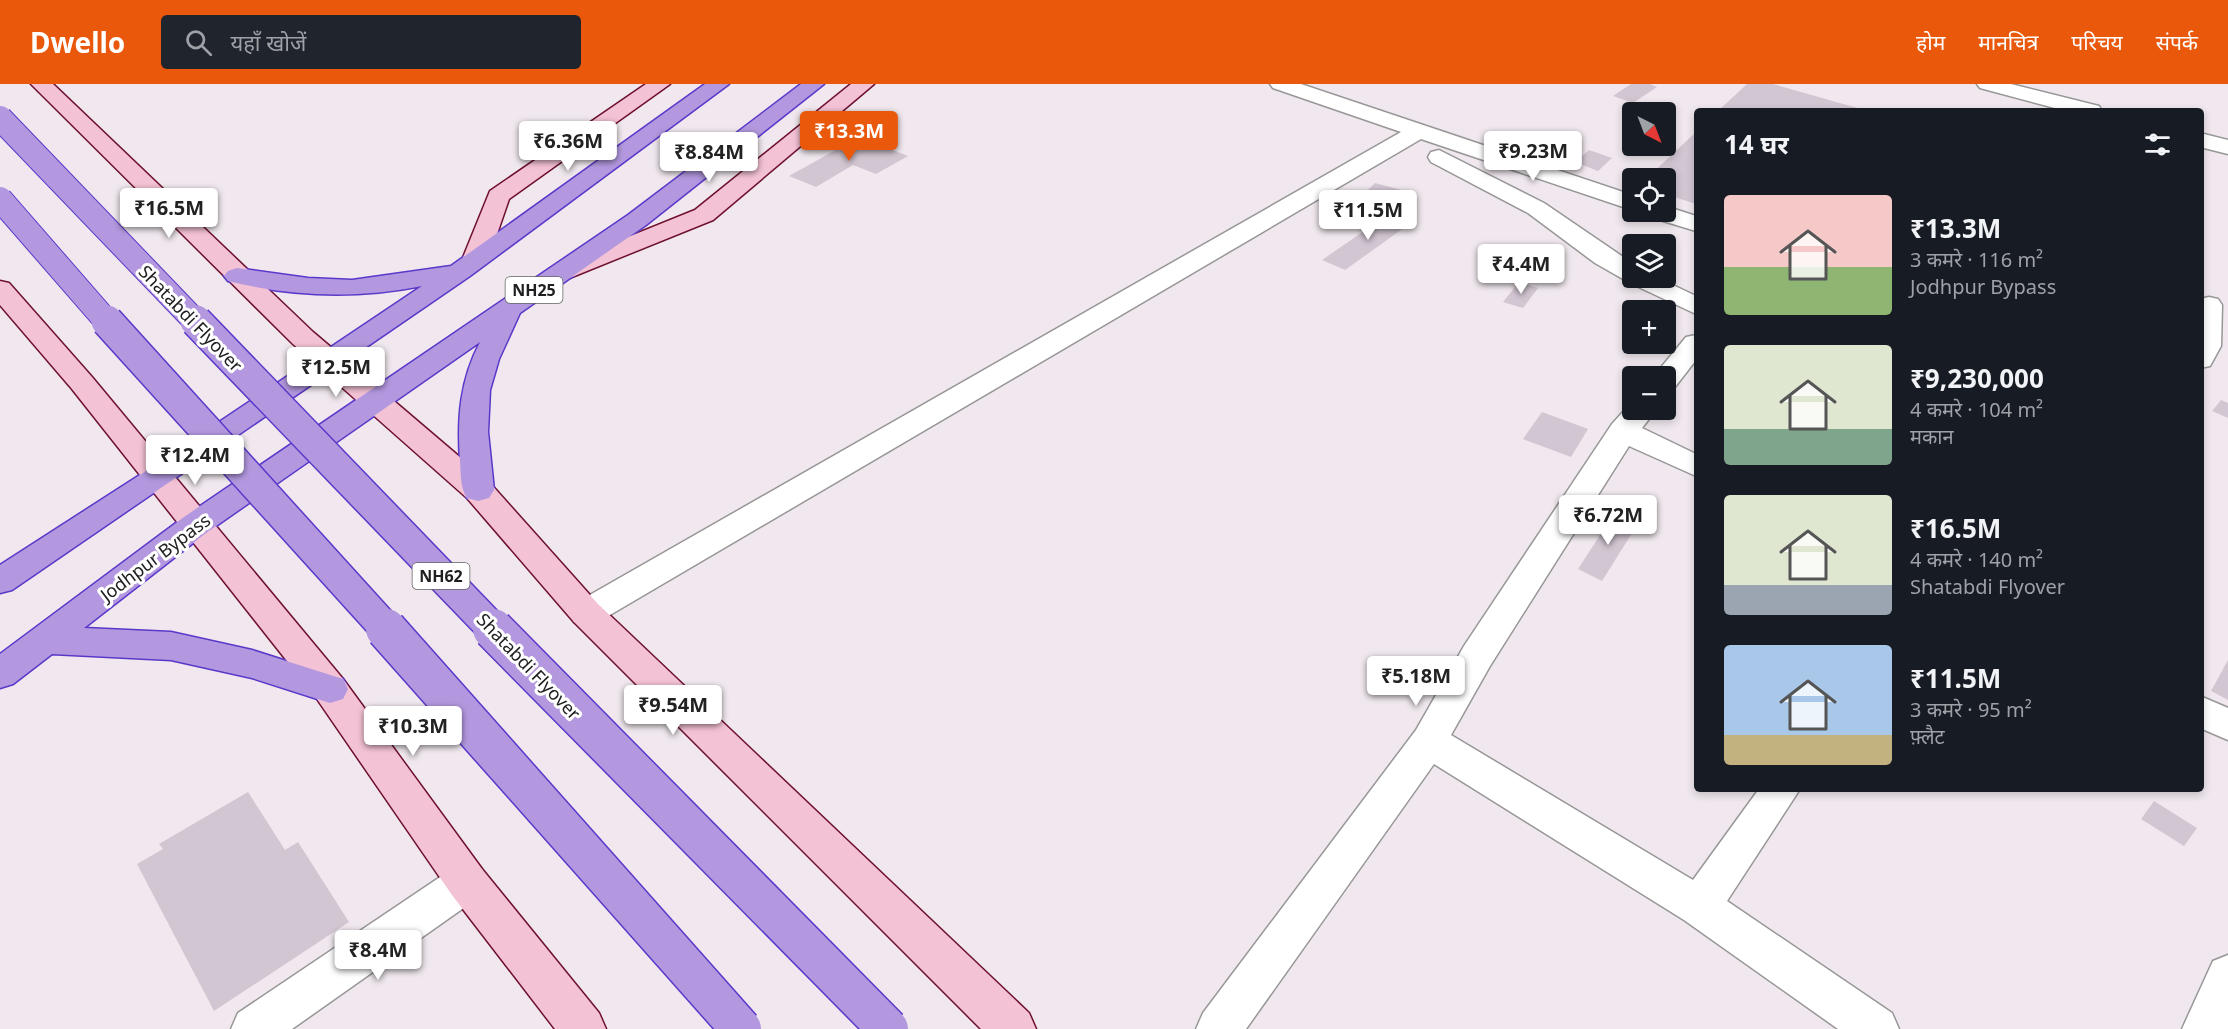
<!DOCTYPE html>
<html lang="hi">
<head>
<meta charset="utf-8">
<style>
  :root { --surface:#171b24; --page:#20242c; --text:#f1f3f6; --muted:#9ea1a6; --accent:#ea580c }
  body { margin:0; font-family:"Noto Sans","Noto Sans Devanagari",sans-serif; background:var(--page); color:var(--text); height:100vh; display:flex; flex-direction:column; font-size:22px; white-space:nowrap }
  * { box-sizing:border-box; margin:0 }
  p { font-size:20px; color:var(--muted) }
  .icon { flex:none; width:33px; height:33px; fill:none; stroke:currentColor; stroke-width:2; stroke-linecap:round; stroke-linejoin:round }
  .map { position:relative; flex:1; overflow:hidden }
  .sheet { position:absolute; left:1694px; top:24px; width:510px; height:684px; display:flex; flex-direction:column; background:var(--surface); border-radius:6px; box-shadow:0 3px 9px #0003 }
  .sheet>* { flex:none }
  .needle { width:39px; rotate:138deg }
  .fabs { position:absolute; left:1622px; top:18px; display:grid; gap:12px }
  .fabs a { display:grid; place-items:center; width:54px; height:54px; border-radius:6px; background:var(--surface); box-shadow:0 3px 9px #0003; font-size:30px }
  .price { position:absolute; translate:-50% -51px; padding:0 14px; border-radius:6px; background:#fff; color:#222; font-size:20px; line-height:39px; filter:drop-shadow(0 2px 3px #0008) }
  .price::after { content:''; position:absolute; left:50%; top:36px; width:18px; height:14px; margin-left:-9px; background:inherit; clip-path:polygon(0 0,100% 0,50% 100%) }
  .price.current { background:var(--accent); color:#fff }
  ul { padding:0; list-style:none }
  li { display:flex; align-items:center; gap:18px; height:150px; padding:0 30px }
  li span { display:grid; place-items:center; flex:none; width:168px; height:120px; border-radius:6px; color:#555 }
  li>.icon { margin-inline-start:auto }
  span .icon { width:72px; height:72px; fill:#fffc; stroke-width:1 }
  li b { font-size:26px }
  h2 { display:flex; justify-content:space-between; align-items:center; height:72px; padding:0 30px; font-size:26px }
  header { display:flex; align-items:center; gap:36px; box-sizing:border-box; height:84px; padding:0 30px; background:var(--accent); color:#fff }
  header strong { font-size:28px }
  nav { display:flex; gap:33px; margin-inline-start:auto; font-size:21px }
  .search { width:420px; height:54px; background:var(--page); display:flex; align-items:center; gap:15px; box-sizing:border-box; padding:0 21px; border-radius:6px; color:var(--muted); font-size:22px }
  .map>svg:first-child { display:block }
  .building { fill:#d2c6d2 }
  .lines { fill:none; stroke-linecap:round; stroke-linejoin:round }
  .street-casing { stroke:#979797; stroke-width:3 }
  .secondary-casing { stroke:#6e102e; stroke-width:3 }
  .highway-casing { stroke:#5a39ca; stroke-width:3 }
  .street { fill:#fff; fill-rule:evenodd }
  .secondary { fill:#f4c2d5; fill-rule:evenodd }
  .highway { fill:#b398df; fill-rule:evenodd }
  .highway-bridge-far2-casing { stroke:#5a39ca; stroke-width:26; stroke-linecap:butt }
  .highway-bridge-far1-casing { stroke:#5a39ca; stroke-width:34; stroke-linecap:butt }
  .highway-bridge-casing { stroke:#5a39ca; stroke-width:43; stroke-linecap:butt }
  .highway-bridge-far2 { stroke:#b398df; stroke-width:24 }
  .highway-bridge-far1 { stroke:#b398df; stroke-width:31 }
  .highway-bridge { stroke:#b398df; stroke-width:40 }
  .labels { text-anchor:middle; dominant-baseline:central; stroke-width:6; stroke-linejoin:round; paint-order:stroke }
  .shield { fill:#fff; stroke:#636363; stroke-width:1.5 }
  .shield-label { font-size:16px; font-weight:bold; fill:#202020 }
  .street-label { font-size:18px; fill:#202020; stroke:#fff }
</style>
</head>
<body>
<header>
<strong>Dwello</strong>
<div class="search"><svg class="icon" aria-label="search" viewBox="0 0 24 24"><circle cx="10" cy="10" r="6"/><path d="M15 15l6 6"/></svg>यहाँ खोजें</div>
<nav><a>होम</a><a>मानचित्र</a><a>परिचय</a><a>संपर्क</a></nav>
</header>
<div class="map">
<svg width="2228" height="945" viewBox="0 0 2228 945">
  <rect width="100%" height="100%" fill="#f0e8ee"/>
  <path class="building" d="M1631,0H1650L1657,3L1633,19L1613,12Z
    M1747,0H1773L1868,27H1718Z
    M1696,48V120L1665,110V94H1647Z
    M859,53L908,72L876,90L853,81L816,103L789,92Z
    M1544,54L1576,65L1561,76L1530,65Z
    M1589,66L1612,74L1598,87L1575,78Z
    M1375,99L1409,108L1399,119L1365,109Z
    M1393,127L1415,136L1345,186L1322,176Z
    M1519,198L1538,204L1523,224L1503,218Z
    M2221,316L2228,319V334L2212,327Z
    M1542,328L1588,345L1571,373L1523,355Z
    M1615,428L1639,438L1602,497L1578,485Z
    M2228,576V616L2211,607Z
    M248,708L285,766L298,758L349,838L214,927L137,780L163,765L159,760Z
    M2154,717L2197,744L2184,762L2141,735Z"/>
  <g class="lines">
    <defs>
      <path id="street" d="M1270,0H1301L1632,111V126L1421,55L598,538L586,542L574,538L569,529L574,520L1401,48L1273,4Z
        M1977,0H2011L2099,22L2102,27H2066L1980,4Z
        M2200,49L2228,56V70L2200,63Z
        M1439,66L1544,119L1632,179V194H1658L1696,212V230L1630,199L1595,179L1528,129L1431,78L1428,73L1431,68Z
        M1665,122L1696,132V147L1650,133L1647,128H1665Z
        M2209,213L2218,215L2222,221L2221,262L2210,282L2200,284V215Z
        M1696,251V276L1675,303L1665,306V292H1654L1686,253Z
        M1631,319L1632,326H1656L1642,344L1696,370V392L1629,362L1490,582L1451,651L1693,796L1759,705H1800L1727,817L1892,929L1899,945H1838L1684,836L1434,680L1246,945H1196L1203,929L1416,646L1464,562L1612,340Z
        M2200,612L2228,624V656L2200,644Z
        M467,779L482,785L488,798L482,811L292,945H231L238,929L452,785Z
        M2228,871V945H2182L2213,877Z"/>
      <path id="secondary" d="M31,0H53L313,248L489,398L598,520L1029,929L1036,945H981L574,538L467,414L293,260Z
        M646,0H670L509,115L488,176L484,181L475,184L466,181L462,176L490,107Z
        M851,0H874L713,136L567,195L558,198L549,195L545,190L549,185L695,126Z
        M0,197L9,199L92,293L343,595L482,785L599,929L606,945H555L452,811L317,615L72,305L0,221Z"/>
      <path id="highway" d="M705,0H729L470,192L12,506L0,509V481L146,387L422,202C357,215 292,213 228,197L224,192L228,187L237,184L308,194L352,196L451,182Z
        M801,0H824L646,141L520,229L499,275L490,306L488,348L494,406L489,414L478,417L467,414C460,403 461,390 460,377C457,333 460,297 480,258L206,449L84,544L171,548L252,566L343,595L348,605L343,615L330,619L252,594L171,576L52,570L13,600L0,604V570L184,433L628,131Z"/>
    </defs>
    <use href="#street" class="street-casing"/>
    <use href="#secondary" class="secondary-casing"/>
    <use href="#highway" class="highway-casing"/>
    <use href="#street" class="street"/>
    <use href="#secondary" class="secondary"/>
    <use href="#highway" class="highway"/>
    <defs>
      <path id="highway-bridge-far2" d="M0,34L197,239
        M0,115L108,239"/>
      <path id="highway-bridge-far1" d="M107,237L388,547
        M196,237L495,547"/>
      <path id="highway-bridge" d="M386,545L741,945
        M493,545L888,945"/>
    </defs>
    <use href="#highway-bridge-far2" class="highway-bridge-far2-casing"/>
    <use href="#highway-bridge-far1" class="highway-bridge-far1-casing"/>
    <use href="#highway-bridge" class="highway-bridge-casing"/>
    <use href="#highway-bridge-far2" class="highway-bridge-far2"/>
    <use href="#highway-bridge-far1" class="highway-bridge-far1"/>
    <use href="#highway-bridge" class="highway-bridge"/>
  </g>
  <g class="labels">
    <g class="shield">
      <rect x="505.5" y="193" width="57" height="26" rx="4.5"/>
      <rect x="412.5" y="479" width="57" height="26" rx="4.5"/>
    </g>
    <g class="shield-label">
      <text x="534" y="206">NH25</text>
      <text x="441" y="492">NH62</text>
    </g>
    <g class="street-label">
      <text transform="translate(191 234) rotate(46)">Shatabdi Flyover</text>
      <text transform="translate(155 473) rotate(-37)">Jodhpur Bypass</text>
      <text transform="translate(529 582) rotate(46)">Shatabdi Flyover</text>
    </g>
  </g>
</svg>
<div class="fabs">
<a><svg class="needle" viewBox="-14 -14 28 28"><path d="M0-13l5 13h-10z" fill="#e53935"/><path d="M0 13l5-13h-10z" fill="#9ea1a6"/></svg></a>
<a><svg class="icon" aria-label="locate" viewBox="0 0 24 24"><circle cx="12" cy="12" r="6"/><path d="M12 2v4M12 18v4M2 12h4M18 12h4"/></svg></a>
<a><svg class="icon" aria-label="layers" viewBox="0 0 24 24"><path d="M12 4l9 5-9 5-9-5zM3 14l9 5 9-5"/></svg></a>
<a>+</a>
<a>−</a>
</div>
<b class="price current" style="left:849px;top:78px">₹13.3M</b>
<b class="price" style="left:568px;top:88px">₹6.36M</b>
<b class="price" style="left:1533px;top:98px">₹9.23M</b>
<b class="price" style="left:709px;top:99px">₹8.84M</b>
<b class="price" style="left:169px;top:155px">₹16.5M</b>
<b class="price" style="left:1368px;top:157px">₹11.5M</b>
<b class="price" style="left:1521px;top:211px">₹4.4M</b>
<b class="price" style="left:336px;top:314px">₹12.5M</b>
<b class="price" style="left:195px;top:402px">₹12.4M</b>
<b class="price" style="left:1608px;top:462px">₹6.72M</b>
<b class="price" style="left:1416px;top:623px">₹5.18M</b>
<b class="price" style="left:673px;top:652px">₹9.54M</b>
<b class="price" style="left:413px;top:673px">₹10.3M</b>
<b class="price" style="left:378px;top:897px">₹8.4M</b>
<section class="sheet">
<h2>14 घर<svg class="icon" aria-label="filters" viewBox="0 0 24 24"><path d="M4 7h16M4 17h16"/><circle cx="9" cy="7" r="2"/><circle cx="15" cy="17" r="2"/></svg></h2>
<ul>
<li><span style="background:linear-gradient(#f6c9c9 60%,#8fb573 0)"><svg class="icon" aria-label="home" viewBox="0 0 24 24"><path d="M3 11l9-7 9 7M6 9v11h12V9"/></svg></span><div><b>₹13.3M</b><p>3 कमरे · 116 m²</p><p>Jodhpur Bypass</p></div></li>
<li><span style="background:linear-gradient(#dfe7d0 70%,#7fa58c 0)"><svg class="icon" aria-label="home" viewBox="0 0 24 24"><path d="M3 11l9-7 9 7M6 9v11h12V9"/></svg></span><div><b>₹9,230,000</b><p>4 कमरे · 104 m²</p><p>मकान</p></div></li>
<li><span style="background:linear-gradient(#dfe7d0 75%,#9aa5b1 0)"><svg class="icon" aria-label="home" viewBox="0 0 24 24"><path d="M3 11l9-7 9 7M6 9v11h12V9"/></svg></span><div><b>₹16.5M</b><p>4 कमरे · 140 m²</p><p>Shatabdi Flyover</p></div></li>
<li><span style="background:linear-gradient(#a9c7e8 75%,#c2b280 0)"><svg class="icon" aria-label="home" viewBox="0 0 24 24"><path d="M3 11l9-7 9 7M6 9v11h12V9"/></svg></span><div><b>₹11.5M</b><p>3 कमरे · 95 m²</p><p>फ़्लैट</p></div></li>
</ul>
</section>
</div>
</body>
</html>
